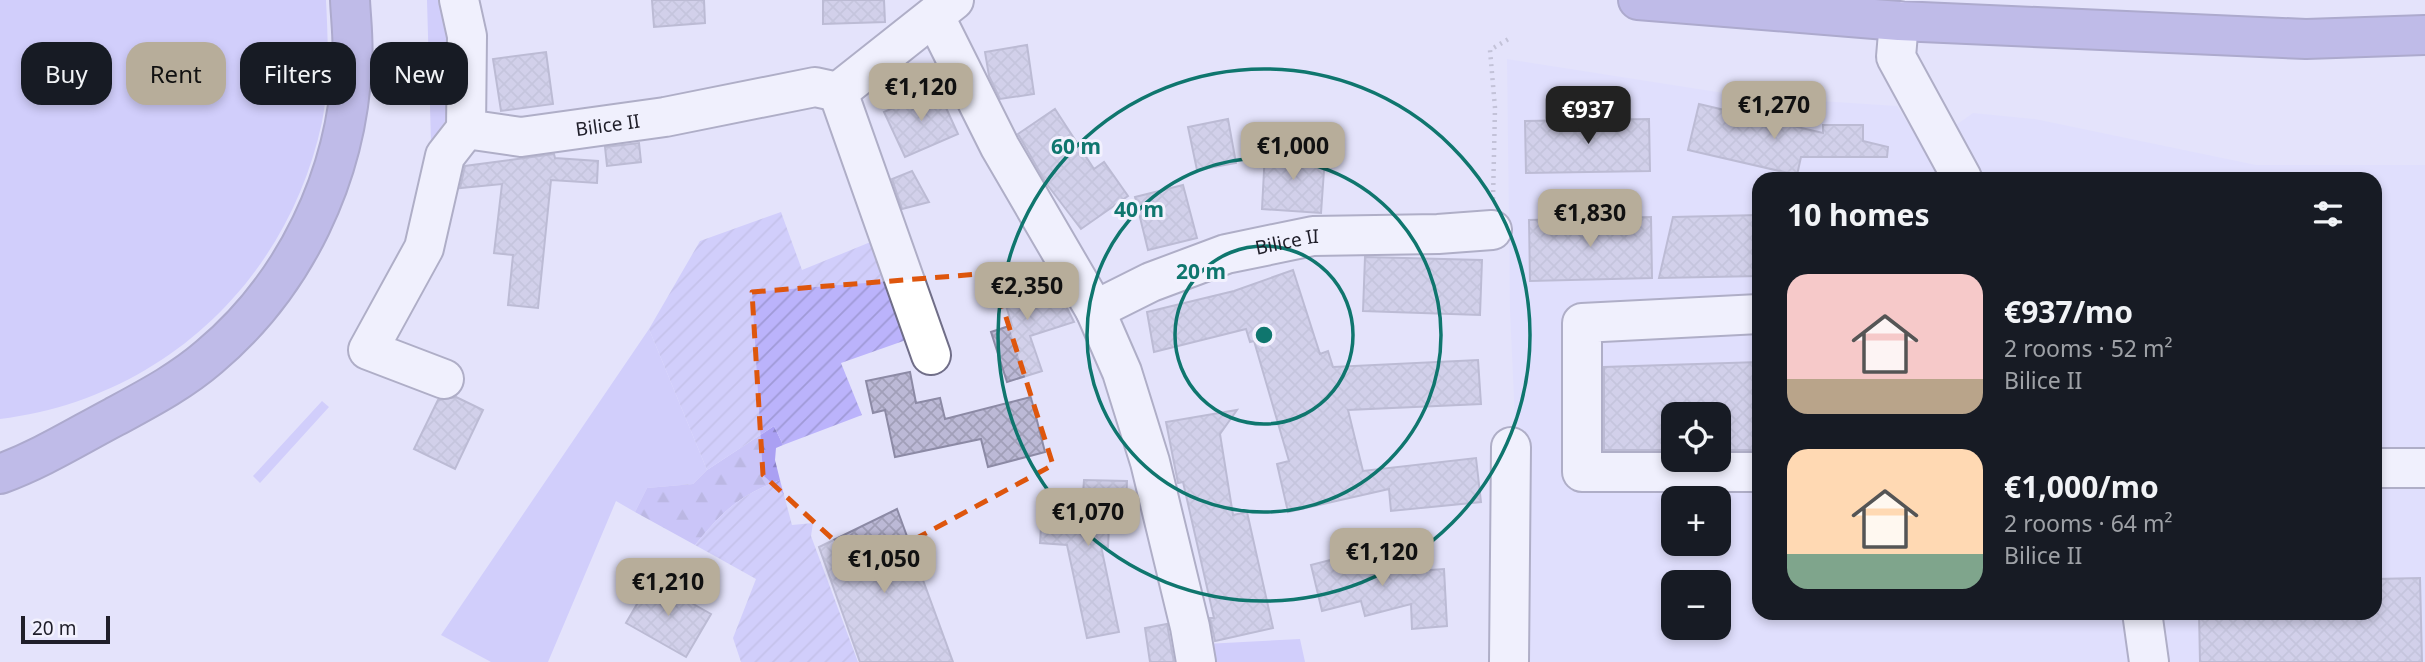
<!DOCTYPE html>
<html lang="en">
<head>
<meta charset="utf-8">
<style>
  :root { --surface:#171b24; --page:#242831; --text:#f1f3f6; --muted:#9ea1a6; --accent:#b7ad9a }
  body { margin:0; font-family:"Noto Sans",sans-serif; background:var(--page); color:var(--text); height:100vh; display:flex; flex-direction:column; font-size:26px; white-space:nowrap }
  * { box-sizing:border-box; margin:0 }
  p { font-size:23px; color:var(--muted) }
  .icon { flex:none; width:38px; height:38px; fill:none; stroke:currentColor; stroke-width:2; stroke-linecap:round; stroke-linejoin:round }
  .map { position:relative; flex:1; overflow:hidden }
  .sheet { position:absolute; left:1752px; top:172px; width:630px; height:448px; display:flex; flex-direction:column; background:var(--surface); border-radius:21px; box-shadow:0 4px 10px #0003 }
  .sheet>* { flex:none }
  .banner { position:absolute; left:21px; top:42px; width:665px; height:63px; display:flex; gap:14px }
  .tools { position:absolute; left:1661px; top:402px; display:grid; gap:14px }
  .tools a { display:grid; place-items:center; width:70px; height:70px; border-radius:14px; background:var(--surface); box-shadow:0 4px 10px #0003; font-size:35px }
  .scale { position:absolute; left:21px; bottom:18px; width:89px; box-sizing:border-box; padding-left:7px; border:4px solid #1f1e29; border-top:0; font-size:19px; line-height:24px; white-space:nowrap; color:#1f1e29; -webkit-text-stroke:5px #f2f1fe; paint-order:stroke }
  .price { position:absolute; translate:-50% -60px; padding:0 16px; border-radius:14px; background:var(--accent); color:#111; font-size:23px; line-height:46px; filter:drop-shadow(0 2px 4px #0008) }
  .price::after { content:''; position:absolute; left:50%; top:42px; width:21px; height:16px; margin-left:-10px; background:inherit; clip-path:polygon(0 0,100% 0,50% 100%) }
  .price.active { background:#222; color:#fff }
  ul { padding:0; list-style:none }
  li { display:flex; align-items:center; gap:21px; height:175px; padding:0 35px }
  li span { display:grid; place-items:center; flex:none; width:196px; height:140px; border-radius:21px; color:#555 }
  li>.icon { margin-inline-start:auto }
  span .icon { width:84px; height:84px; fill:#fffc; stroke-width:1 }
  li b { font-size:30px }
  h2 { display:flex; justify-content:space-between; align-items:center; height:84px; padding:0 35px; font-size:30px }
  .chip { padding:0 24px; border-radius:21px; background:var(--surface); box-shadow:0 4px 10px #0003; font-size:24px; line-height:63px }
  .chip.active { background:var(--accent); color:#111 }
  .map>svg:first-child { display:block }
  .built { fill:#dcd9fe; fill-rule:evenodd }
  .grass { fill:#bbb3fb }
  .forest { fill:url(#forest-firs) }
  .garden { fill:url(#garden-furrows) }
  .building { fill:url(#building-cross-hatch); stroke:#8c8aa5; stroke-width:2 }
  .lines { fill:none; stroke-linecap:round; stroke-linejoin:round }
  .minor-casing { stroke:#706e88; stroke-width:42 }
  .highway-casing { stroke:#6a6496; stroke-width:42 }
  .path { stroke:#9b9aad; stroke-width:4.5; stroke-dasharray:2 5; stroke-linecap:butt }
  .minor { stroke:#fff; stroke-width:38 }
  .highway { stroke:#938ad1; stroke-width:38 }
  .marked { fill:none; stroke:#de560d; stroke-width:5; stroke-dasharray:14 9; stroke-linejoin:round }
  .ring { fill:none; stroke:#0f766e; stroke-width:3.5 }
  .labels { text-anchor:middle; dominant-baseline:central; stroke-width:6; stroke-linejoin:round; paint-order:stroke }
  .street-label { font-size:19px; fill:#1f1e29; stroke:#f2f1fe }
  .centre { fill:#0f766e; stroke:#f2f1fe; stroke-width:3.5 }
  .ring-label { font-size:21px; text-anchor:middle; font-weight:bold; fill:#0f766e; stroke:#f2f1fe; stroke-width:6; stroke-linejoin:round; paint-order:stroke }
</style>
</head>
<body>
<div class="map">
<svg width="2425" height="662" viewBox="0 0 2425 662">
  <defs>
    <pattern id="forest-firs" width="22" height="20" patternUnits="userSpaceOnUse" patternTransform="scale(1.75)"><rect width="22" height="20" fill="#aaa0f3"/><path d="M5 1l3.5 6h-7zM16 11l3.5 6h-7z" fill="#8a82c5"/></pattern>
    <pattern id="garden-furrows" width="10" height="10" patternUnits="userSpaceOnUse" patternTransform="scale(1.75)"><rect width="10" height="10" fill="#bbb3fb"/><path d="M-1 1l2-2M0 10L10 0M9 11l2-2" fill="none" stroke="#a09ad7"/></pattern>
    <pattern id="building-cross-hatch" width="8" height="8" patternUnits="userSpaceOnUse" patternTransform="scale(1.75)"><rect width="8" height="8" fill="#bcb9d6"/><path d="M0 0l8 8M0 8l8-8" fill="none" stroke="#a19fb8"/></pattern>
  </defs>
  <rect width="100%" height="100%" fill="#e4e3fb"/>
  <path class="built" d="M1507,59L1743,96L1897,106L1921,144L1939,137L1973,113L2035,119L2256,165H2425V662H1526L1510,311ZM1759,178H2375V612H1759ZM1673,415H1718V460H1673ZM1673,499H1718V544H1673ZM1673,583H1718V628H1673Z"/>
  <path class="grass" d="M0,0H326C328,40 330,82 322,122C288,281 162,399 0,419Z
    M427,0H449L455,107L431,142Z
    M649,329L707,470L693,484L647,488L635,512L616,501L548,662H491L441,635Z
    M322,401L329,407L260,483L253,476Z
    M1300,639L1305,662H1208L1205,644Z"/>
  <path class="forest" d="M774,426L783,445L776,448L775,460L780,480C738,496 723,511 695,545L635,512L647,488L693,484L707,470Z"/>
  <path class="garden" d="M781,212L802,270L873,241L909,339L841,363L862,415L783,445L774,426L707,470L649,329L700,241Z
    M780,480L792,525L813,523L811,536L858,662H741L733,638L756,579L695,545C723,511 738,496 780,480Z"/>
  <path class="building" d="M652,0H704L705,23L654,27Z
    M823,0H884L885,22L823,24Z
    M1027,45L1034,94L1000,99L989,76L985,52Z
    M546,52L553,104L501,111L493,59Z
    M937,88L958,134L905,157L884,112Z
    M1699,104L1823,133V125H1863V141L1888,147L1887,157H1801L1797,175L1688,150Z
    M1055,109L1094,169L1104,162L1128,196L1081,229L1046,183L1018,134Z
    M1228,119L1236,163L1197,170L1188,127Z
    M1649,119L1650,171L1526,173L1525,121Z
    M639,143L641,162L607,166L605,147Z
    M1265,152L1325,156L1321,213L1262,209Z
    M554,154L555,158L598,161L597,183L551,180L538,308L508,305L513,255L494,253L502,184L460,188L465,166Z
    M912,171L929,202L902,209L892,179Z
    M1183,185L1197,238L1148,250L1135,197Z
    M1759,215V276L1659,278L1673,217Z
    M1651,217L1652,278L1530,281L1529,220Z
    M1365,257L1482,260L1480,315L1363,311Z
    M1035,269L1043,292L1057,288L1074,322L1030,336L1042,371L1007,382L991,332L1012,325L998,280Z
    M1293,270L1320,354L1328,351L1333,367L1478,360L1481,404L1348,410L1363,471L1476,458L1481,502L1391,511L1389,489L1288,512L1277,464L1289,461L1254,341L1250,342L1246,329L1154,352L1147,312L1234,291Z
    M1759,362V450H1718V415H1673V450H1604V367Z
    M910,372L916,403L940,398L945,419L1031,397L1045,452L988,467L981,439L895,457L885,410L873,413L866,381Z
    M456,397L483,410L455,469L414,449L438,400Z
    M1237,410L1220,434L1233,515L1247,512L1273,628L1215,641L1210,618H1214L1183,482L1178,483L1166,422Z
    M1084,480L1127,481L1126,507H1110L1108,547L1101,546L1119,632L1087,638L1067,545L1040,543L1042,511L1061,512V493L1083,494Z
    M897,509L953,662H860L819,547Z
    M1377,548L1384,573L1444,569L1447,626L1412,629L1411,604L1365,616L1361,601L1322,611L1311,565Z
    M2420,578L2422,662H2200L2199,612H2375V579Z
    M651,580L711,614L686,657L626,623Z
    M1167,624L1174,662H1150L1145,628Z"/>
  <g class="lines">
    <defs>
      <g id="minor">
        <path id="s1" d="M459,0L467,36L466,129L521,137L665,117L815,87L838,92L954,0"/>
        <path d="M935,17L1000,147L1095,310L1122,372L1150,462L1190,627L1196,662"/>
        <path d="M1899,21L1896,57L1962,178"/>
        <path d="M838,92L931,355"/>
        <path id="s2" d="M1095,310L1151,282L1226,254L1313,236L1438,234L1492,230"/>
        <path d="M1759,314L1582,323V472H1759"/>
        <path d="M444,379L368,350L424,248L445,156L466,129"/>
        <path d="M2375,468H2425"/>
        <path d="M2142,612L2149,662"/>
        <path d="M1509,662L1511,447"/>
      </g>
      <path id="highway" d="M1638,0L1899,21L2306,39L2425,35
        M0,474C41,459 76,437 114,417C147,399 180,382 209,357C295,285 347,176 352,64C354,43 351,21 350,0"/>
    </defs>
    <use href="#minor" class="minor-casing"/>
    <use href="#highway" class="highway-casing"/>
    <path class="path" d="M1493,199L1495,108L1490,50L1512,37"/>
    <use href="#minor" class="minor"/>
    <use href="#highway" class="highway"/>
  </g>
  <path d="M0 0H2425V662H0ZM992,273L1053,465L863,567L763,475L752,292Z" fill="#e4e3fb" fill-opacity=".55" fill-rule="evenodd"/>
  <path class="marked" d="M992,273L1053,465L863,567L763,475L752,292Z"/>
  <g class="ring">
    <circle cx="1264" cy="335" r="89"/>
    <circle cx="1264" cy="335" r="177"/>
    <circle cx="1264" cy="335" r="266"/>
  </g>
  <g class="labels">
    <g class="street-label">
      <text stroke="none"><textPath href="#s1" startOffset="273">Bilice II</textPath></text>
      <text stroke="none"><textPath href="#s2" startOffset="205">Bilice II</textPath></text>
    </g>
  </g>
  <circle cx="1264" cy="335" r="10" class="centre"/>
  <g class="ring-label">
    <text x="1076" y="154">60 m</text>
    <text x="1139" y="217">40 m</text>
    <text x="1201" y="279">20 m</text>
  </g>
</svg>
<div class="tools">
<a><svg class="icon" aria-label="locate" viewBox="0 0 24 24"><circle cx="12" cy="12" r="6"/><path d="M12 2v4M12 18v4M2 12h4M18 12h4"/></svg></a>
<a>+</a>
<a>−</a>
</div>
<div class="scale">20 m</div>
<b class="price" style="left:921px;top:123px">€1,120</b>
<b class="price" style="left:1774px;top:141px">€1,270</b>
<b class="price active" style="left:1588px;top:146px">€937</b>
<b class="price" style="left:1293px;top:182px">€1,000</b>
<b class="price" style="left:1590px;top:249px">€1,830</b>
<b class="price" style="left:1027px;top:322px">€2,350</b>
<b class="price" style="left:1088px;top:548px">€1,070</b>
<b class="price" style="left:1382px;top:588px">€1,120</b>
<b class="price" style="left:884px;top:595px">€1,050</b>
<b class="price" style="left:668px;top:618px">€1,210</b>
<div class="banner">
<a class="chip">Buy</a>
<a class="chip active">Rent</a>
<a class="chip">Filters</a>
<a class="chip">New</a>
</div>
<section class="sheet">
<h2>10 homes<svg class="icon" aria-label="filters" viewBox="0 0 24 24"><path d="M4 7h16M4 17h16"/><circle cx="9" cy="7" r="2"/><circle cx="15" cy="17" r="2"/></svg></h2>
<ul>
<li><span style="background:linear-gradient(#f6c9c9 75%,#b9a48a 0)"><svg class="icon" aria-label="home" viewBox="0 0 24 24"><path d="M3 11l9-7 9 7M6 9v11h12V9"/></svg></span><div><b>€937/mo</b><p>2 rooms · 52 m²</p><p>Bilice II</p></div></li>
<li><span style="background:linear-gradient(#ffd9b3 75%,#7fa58c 0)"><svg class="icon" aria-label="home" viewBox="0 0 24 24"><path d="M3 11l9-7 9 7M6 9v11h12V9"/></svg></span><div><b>€1,000/mo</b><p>2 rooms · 64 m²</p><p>Bilice II</p></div></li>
</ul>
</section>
</div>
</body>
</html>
